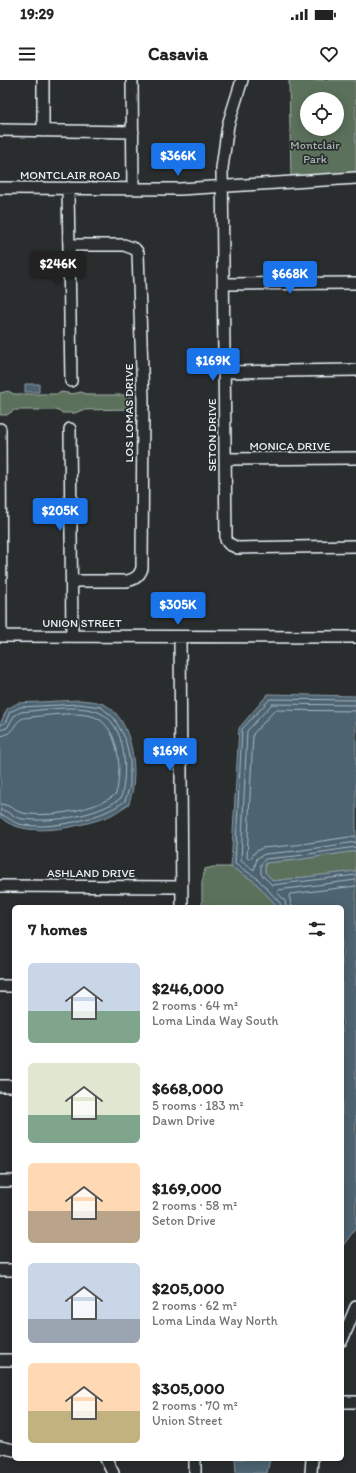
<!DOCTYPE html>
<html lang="en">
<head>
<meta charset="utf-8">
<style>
  :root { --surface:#fff; --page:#f6f6f6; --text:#222; --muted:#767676; --accent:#1a73e8 }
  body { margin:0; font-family:Itim,sans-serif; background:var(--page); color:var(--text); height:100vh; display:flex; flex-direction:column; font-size:15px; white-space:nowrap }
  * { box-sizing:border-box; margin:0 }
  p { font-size:13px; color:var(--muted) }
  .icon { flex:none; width:22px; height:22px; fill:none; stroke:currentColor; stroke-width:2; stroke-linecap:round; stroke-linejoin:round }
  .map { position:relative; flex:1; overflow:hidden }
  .drawer { position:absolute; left:12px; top:825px; width:332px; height:556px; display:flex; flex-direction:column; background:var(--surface); border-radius:6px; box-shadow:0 2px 10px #0003 }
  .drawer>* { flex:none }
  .buttons { position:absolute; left:300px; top:12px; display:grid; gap:8px }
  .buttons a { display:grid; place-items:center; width:44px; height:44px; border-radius:50%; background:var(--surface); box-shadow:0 2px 10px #0003; font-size:20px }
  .price { position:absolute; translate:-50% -34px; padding:0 9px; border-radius:4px; background:var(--accent); color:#fff; font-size:13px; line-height:26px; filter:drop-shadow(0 1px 2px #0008) }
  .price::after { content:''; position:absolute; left:50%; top:24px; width:12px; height:9px; margin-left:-6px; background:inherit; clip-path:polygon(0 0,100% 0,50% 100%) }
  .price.on { background:#222; color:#fff }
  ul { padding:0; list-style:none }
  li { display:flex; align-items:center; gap:12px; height:100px; padding:0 16px }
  li span { display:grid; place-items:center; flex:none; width:112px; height:80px; border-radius:6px; color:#555 }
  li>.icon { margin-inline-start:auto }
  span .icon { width:48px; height:48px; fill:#fffc; stroke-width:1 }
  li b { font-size:17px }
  h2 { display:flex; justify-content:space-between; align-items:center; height:48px; padding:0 16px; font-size:17px }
  .status { display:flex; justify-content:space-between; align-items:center; height:28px; padding:0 20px; background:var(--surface); direction:ltr }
  .status svg { height:11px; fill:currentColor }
  header { display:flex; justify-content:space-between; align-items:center; height:52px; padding:0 16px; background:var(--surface); font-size:18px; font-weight:700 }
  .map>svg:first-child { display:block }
  .green { fill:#5c715c; stroke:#a2b1aa; fill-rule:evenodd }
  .water { fill:#4d6471; stroke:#8b9ca7 }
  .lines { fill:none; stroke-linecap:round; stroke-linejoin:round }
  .shore { stroke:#aab9c2; stroke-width:1 }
  .minor-casing { stroke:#e8f1f8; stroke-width:14 }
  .minor { stroke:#2a2d2e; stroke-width:11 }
  .labels { text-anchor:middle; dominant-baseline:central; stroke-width:3.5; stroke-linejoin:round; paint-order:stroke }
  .park-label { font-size:12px; fill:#a9b7b2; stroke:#2a2d2e }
  .street-label { font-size:12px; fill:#e8f1f8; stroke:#2a2d2e }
</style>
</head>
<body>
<div class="status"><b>19:29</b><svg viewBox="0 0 49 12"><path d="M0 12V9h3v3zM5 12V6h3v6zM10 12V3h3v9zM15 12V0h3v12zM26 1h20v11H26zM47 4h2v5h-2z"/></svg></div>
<header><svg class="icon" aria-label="menu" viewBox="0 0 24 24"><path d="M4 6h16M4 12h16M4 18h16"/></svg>Casavia<svg class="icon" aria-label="heart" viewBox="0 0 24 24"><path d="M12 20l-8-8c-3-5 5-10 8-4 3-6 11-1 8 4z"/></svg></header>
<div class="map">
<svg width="356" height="1393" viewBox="0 0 356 1393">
  <rect width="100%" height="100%" fill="#2a2d2e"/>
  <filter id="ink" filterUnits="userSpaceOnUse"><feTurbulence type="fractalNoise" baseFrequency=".025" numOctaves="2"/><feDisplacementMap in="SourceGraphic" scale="8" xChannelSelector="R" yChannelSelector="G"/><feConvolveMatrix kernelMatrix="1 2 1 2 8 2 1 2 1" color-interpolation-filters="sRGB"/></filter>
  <g filter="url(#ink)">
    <path class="green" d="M289,0H356V94L291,97ZM307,19H337V49H307Z
      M8,311L14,314H57L62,312L72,314L81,312L90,315H132V329L82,330L75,333H62L56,330H14L7,335H0V313Z
      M356,771V791L273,801L265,792V783L296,780Z
      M213,787H231L254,801L278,827H202V802L205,789Z"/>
    <path class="water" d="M25,304H39V312H25Z
      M268,614L356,616V771L296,780L265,783V792L273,801L356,791V1148L342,1167V827H278L254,801L231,787L239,648Z
      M80,620C86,621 95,621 101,623C129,633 137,680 133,706C133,712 130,718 129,724C122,728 115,734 107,737C79,747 24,760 0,737V644L7,629L18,623Z
      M235,1379H270L267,1393H236Z"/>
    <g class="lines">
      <path class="shore" d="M356,625L272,624L247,651L241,781L254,790L257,778L265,774L296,771L356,762
        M356,631L275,630L253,654L247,778L250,779L255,772L262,768L295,765L356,756
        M0,645L5,643L10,632L20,627L79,624L101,627L114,638L125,658L130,681V705L125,721C102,739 48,751 19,744C12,742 6,735 0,735
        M0,650L7,648L14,636L21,632C42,630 78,624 98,632C127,643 128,693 121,718C97,736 52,743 23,739C14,738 8,730 0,730
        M0,656C14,655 13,643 23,638C41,636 80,630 97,638C120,650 122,692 116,714C97,730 47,738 23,733C14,731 9,724 0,724
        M356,767L296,776L265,779L261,784V794L272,805L356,795
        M281,827L280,823L257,798L235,784L242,649L270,619L356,620
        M286,827L285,821L277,812L278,810L356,800
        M292,827L289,816L290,814L356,806"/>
      <defs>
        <path id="minor" d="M132,0L133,109
          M242,0L228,45L222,88L226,460L229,464L238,468L356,466
          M0,50L133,52
          M43,51V0
          M0,108L180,109L356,98
          M68,108L71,301
          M70,165H124L135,169L138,173L143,319L142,488C140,495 136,499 127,501H72
          M224,204L356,203
          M224,292L356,290
          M0,349L1,556
          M70,349L72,556
          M225,379L356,378
          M0,556L356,557
          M180,557L182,827
          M0,806L182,807
          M0,906H14
          M0,1006H14
          M0,1101H14
          M0,1190H14
          M342,1260L356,1227
          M0,1280H14
          M342,1322H356
          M0,1367L14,1370
          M106,1379L113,1393
          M195,1393V1379
          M311,1393L312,1379"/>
      </defs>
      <use href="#minor" class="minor-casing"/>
      <use href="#minor" class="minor"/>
    </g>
  </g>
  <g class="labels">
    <g class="park-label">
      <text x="315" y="65">Montclair<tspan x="315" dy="14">Park</tspan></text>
    </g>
    <g class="street-label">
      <text x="70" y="95">MONTCLAIR ROAD</text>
      <text transform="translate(129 333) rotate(-90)">LOS LOMAS DRIVE</text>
      <text transform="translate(212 355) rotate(-90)">SETON DRIVE</text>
      <text x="290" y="366">MONICA DRIVE</text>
      <text x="82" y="543">UNION STREET</text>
      <text x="91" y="793">ASHLAND DRIVE</text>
    </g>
  </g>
</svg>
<div class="buttons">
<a><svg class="icon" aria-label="locate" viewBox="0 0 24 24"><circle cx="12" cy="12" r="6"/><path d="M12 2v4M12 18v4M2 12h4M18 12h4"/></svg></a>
</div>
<b class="price" style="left:178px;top:97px">$366K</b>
<b class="price on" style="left:58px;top:205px">$246K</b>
<b class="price" style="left:290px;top:215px">$668K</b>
<b class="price" style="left:213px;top:302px">$169K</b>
<b class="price" style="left:60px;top:452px">$205K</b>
<b class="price" style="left:178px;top:546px">$305K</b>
<b class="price" style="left:170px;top:692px">$169K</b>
<section class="drawer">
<h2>7 homes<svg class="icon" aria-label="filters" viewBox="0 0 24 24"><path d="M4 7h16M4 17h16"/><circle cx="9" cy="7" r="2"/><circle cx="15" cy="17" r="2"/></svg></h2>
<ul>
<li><span style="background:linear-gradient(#c9d6e8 60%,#7fa58c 0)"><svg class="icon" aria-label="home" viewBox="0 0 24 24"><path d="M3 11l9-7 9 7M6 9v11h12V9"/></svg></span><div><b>$246,000</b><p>2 rooms · 64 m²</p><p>Loma Linda Way South</p></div></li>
<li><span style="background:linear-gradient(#dfe7d0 65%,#7fa58c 0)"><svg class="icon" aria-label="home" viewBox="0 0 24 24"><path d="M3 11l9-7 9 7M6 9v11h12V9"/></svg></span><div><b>$668,000</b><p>5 rooms · 183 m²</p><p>Dawn Drive</p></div></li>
<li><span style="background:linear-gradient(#ffd9b3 60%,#b9a48a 0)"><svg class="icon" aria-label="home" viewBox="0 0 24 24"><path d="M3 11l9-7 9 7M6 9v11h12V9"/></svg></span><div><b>$169,000</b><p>2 rooms · 58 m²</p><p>Seton Drive</p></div></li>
<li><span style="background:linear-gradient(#c9d6e8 70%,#9aa5b1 0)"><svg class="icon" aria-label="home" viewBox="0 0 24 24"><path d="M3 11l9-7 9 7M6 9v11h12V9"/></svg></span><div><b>$205,000</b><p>2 rooms · 62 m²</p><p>Loma Linda Way North</p></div></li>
<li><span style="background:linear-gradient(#ffd9b3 60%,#c2b280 0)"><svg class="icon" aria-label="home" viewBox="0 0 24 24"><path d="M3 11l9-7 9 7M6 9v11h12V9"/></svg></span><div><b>$305,000</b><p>2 rooms · 70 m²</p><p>Union Street</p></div></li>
</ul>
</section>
</div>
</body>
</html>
